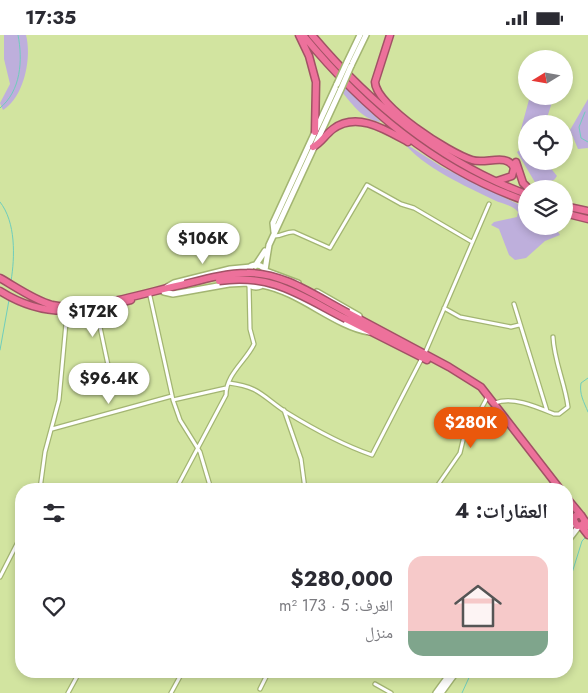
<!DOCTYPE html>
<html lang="ar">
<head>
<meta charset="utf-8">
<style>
  :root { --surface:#fff; --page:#f7f7f7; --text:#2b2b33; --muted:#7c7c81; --line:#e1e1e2; --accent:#ea580c }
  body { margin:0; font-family:Jost,"Noto Naskh Arabic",sans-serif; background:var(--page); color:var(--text); direction:rtl; height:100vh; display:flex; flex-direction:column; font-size:19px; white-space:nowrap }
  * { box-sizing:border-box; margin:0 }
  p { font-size:16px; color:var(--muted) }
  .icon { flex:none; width:28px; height:28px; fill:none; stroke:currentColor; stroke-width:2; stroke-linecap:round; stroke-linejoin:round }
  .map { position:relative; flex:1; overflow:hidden; direction:ltr }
  .side { position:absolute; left:15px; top:448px; width:558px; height:195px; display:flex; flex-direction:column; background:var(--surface); border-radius:20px; box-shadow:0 2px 8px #0003; direction:rtl }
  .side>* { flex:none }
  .needle { width:32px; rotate:259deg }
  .buttons { position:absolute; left:518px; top:15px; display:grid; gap:10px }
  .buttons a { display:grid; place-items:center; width:55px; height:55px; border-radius:50%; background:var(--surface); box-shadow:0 2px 8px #0003; font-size:25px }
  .price { position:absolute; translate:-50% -42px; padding:0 11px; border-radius:18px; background:#fff; color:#222; font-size:16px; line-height:32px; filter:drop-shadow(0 1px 2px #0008) }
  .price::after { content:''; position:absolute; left:50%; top:30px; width:15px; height:11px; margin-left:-8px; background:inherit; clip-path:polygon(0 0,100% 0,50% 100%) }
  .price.selected { background:var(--accent); color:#fff }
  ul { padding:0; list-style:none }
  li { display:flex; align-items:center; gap:15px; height:125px; padding:0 25px }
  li+li { border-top:1px solid var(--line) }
  li span { display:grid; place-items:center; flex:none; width:140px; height:100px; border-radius:15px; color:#555 }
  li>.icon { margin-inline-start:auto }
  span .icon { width:60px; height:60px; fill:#fffc; stroke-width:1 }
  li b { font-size:21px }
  h2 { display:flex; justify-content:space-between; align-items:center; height:60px; padding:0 25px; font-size:21px }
  .status { display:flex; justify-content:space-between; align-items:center; height:35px; padding:0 25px; background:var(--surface); direction:ltr }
  .status svg { height:14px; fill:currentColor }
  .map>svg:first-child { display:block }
  .green { fill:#beafdc }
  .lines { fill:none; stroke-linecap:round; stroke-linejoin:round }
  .stream { stroke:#6fcdbc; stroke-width:1 }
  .street-casing { stroke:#a3b572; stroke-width:5.5 }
  .secondary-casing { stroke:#a3b572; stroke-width:8 }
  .highway-casing { stroke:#a15265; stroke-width:9 }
  .street { stroke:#fff; stroke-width:3 }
  .secondary { stroke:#fff; stroke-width:5 }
  .highway { stroke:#ed719b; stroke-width:6 }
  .secondary-bridge-casing { stroke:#a3b572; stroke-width:8; stroke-linecap:butt }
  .highway-bridge-casing { stroke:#a15265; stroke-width:9; stroke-linecap:butt }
  .secondary-bridge { stroke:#fff; stroke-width:5 }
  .highway-bridge { stroke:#ed719b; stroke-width:6 }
</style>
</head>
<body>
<div class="status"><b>17:35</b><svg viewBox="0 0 49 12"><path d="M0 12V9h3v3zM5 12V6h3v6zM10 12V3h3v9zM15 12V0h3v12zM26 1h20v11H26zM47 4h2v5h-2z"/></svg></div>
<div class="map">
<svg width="588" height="658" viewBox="0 0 588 658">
  <rect width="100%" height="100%" fill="#d2e4a0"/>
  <path class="green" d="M4,0H26C32,23 24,62 3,75L0,68L10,49L4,24Z
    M344,51L381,87C363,85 353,70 342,57Z
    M530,61H554L545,89H526V100L521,94Z
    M588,64V113L578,114L570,95Z
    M403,107L442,132L526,173V191H554L560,200L545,206L526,223L515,225L509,220L499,194L491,190L494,187L517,182L518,177C513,170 502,169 494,165C465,151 423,132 403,107Z
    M526,110V126H545L557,141L554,145L536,149L517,117Z"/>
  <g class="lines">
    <path class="stream" d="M0,73C21,56 23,25 18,0
      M585,77L579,92L581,103L588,107
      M0,167C16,187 15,222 11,246
      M0,315L9,265
      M588,343L581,348C579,359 584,367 588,377
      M566,544L572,538L582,506L586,502
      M462,658L472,636"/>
    <defs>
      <path id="street" d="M273,201C282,202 286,196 294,197L330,213L367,150L401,169L414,173L472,207
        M150,261L173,365L180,385L200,417L211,454
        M514,269L547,376
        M96,273L108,330
        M444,273L460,282L511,292L519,290
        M425,318L489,169
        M229,348C260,352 262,361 286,377C312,393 343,410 372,420L422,323
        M173,365L226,353
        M495,368C513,361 537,372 554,379H559L568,372C565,348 554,326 553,302
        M284,375L301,424L305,454
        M52,394L172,361
        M40,454L45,417L59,365L67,277
        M176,454L226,360C226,339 246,326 254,309L250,294L249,249
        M435,454L460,418L465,397L471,393L487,363
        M0,542L21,501
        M375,649L391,658
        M260,654L269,636
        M68,658L80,636
        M171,658L183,636"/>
      <path id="secondary" d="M347,27L360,0
        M351,31L366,0
        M274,197L273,188L337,49
        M245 241a11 11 0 1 1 22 0a11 11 0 1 1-22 0Z
        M255,231L265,216
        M265,235L269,210L341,54
        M266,236L298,248
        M262,250C300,257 334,291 369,297
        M167,252L174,248L230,234L251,232
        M164,257L173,259L229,249L248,248
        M317,257L359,281
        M566,502L573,487
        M566,508L579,491
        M436,658L452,636
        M441,658L457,636"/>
      <path id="highway" d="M299,0L309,21L316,47L315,97
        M303,0C363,73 436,135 526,166
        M312,0C371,70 440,127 526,159
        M390,0L375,47C376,71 449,118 472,125C485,130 507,117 514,133L512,141L497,146
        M313,112C321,108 325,100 333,94C357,76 386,95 408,107
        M516,127L523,148L529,154
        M564,171L588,176
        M564,178L588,184
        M0,243C16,252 34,265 52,270C86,278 150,256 185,249
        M0,256C46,285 81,277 131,265
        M348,278L449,332L481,352L560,454
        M346,284L427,325
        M566,462L580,479
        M585,486L582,490L577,491L573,483L577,480H581L588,491
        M581,491L588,500"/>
    </defs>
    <use href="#street" class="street-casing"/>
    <use href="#secondary" class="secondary-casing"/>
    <use href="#highway" class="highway-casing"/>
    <use href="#street" class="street"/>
    <use href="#secondary" class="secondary"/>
    <use href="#highway" class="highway"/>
    <defs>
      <path id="secondary-bridge" d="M337,49L347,27
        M341,54L351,31"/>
      <path id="highway-bridge" d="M219,246C272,238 301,261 346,284
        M185,249C205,244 227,238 247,238C283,237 317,262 348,278"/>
    </defs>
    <use href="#secondary-bridge" class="secondary-bridge-casing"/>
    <use href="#highway-bridge" class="highway-bridge-casing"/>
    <use href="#secondary-bridge" class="secondary-bridge"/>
    <use href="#highway-bridge" class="highway-bridge"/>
  </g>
</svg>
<div class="buttons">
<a><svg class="needle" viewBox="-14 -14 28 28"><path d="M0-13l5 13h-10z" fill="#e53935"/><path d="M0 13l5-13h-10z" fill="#7c7c81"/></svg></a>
<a><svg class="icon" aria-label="locate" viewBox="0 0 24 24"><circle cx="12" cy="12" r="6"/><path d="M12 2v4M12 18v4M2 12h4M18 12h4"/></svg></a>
<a><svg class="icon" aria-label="layers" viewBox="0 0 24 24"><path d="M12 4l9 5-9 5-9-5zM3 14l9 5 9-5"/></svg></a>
</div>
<b class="price" style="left:203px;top:230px">$106K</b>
<b class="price" style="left:93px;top:303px">$172K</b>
<b class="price" style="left:109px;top:370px">$96.4K</b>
<b class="price selected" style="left:471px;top:414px">$280K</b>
<section class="side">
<h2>العقارات: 4<svg class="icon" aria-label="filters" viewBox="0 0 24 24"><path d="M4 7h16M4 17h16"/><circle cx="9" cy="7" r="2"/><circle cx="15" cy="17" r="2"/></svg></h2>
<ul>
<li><span style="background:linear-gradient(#f6c9c9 75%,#7fa58c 0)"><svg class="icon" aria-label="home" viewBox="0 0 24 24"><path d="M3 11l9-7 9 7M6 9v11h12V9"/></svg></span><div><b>$280,000</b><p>الغرف: 5 · 173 m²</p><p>منزل</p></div><svg class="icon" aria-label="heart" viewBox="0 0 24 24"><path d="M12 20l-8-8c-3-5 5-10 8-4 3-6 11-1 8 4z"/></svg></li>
</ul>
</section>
</div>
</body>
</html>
